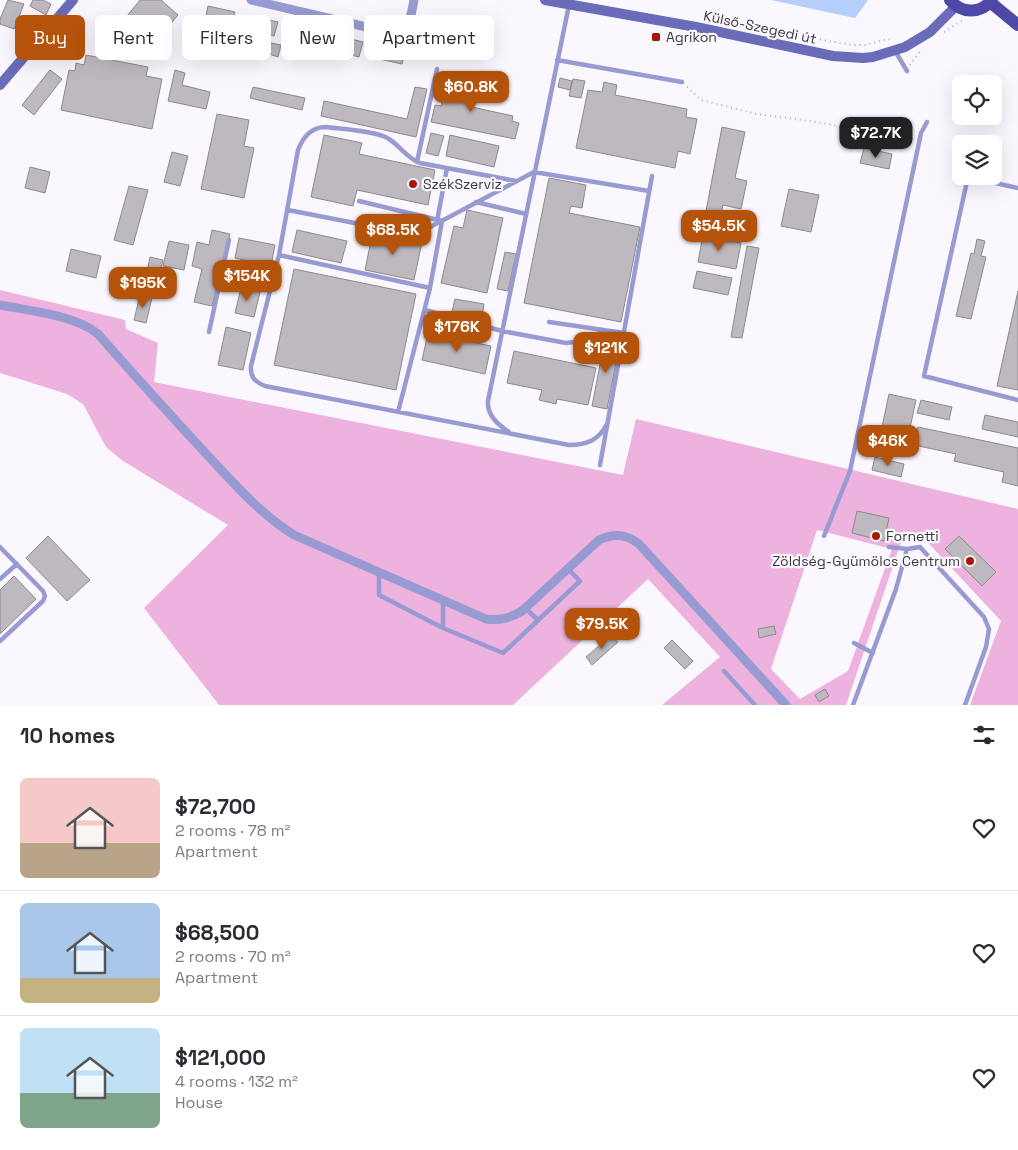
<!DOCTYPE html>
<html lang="en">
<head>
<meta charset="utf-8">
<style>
  :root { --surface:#fff; --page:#f7f7f7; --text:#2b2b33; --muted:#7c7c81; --line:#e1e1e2; --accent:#b45309 }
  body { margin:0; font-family:"Space Grotesk",sans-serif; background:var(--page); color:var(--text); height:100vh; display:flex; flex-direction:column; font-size:19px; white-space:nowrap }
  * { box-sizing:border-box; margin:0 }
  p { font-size:16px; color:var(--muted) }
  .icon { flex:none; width:28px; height:28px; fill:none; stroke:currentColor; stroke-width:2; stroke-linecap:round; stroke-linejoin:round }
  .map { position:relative; height:705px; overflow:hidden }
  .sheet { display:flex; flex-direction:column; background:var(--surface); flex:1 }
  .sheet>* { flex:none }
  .guide { position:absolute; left:15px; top:15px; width:500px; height:45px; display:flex; gap:10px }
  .fabs { position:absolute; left:952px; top:75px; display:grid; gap:10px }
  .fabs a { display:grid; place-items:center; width:50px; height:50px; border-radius:8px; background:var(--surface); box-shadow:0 5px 20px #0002; font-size:25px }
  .price { position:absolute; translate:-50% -42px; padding:0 11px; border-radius:10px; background:var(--accent); color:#fff; font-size:16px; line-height:32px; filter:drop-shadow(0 1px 2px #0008) }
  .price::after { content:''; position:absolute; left:50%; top:30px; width:15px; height:11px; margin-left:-8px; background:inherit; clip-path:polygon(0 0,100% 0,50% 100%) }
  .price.current { background:#222; color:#fff }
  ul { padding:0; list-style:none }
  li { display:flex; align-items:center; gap:15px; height:125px; padding:0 20px }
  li+li { border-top:1px solid var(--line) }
  li span { display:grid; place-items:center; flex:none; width:140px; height:100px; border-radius:8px; color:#555 }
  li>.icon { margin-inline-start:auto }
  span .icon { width:60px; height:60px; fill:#fffc; stroke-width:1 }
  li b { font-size:21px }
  h2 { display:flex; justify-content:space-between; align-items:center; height:60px; padding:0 20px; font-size:21px }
  .pill { padding:0 18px; border-radius:8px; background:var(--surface); box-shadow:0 5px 20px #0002; font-size:18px; line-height:45px }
  .pill.current { background:var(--accent); color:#fff }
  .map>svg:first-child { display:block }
  .green { fill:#edb2dd; fill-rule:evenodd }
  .water { fill:#b6cefb }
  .building { fill:#bdb9bf; stroke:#8d898f }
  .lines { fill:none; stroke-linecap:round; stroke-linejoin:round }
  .path { stroke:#afadb3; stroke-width:2; stroke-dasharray:1 4; stroke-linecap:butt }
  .lane { stroke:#989bd1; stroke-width:4.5 }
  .street { stroke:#989bd1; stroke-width:9 }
  .secondary { stroke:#6b6cb9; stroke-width:10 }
  .primary { stroke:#4e48a7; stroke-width:12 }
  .poi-dot { fill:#a81704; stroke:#faf7ff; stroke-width:2 }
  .labels { text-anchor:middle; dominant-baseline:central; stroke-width:4.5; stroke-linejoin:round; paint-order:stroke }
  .street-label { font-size:14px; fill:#3a393c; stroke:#faf7ff }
  .poi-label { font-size:14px; fill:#3a393c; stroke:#faf7ff; text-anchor:start }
</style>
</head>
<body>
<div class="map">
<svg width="1018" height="705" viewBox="0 0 1018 705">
  <rect width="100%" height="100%" fill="#faf7ff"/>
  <path class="green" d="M0,290L125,320L126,329L158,343L154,382L623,475L636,419L1018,509V705H970L1001,621L920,534L903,536L846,705H662L720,657L648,579L513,705H219L144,608L228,525L123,461L106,447L83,404L67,394L0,373ZM817,530L892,549L848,671L800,699L771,669Z"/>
  <path class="water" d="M771,0H868L855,18Z"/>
  <path class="building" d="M8,0L24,4L14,29L0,24V19Z
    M33,0H43L51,4L46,15L30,6Z
    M140,0H161L178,15L145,55L115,31Z
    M208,6L235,12L231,28L205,21Z
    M251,16L278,22L274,36L248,30Z
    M294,26L320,32L317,46L291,40Z
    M335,35L363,42L359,57L332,50Z
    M251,38L259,39L257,52L249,51Z
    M379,42L406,49L402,64L375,58Z
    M271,43L281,45L278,57L269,54Z
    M86,55L148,67L146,76L162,79L152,129L61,110L69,70L75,71L76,63L84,65Z
    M50,70L62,79L34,115L22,105Z
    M175,70L185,73L182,85L210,92L206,109L168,101Z
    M560,78L572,81L570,90L558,87Z
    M573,79L585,81L581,98L569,96Z
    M447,80L476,86L472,107L513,116L512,121L519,123L515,139L431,122L435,105L441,106Z
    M604,82L617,85L615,95L687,109L686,117L697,119L690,154L678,151L675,168L576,148L588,90L602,92Z
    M253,87L305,98L302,110L250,98Z
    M415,87L427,89L416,137L321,116L324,101L407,119Z
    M217,114L249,120L244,146L254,148L244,198L201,189Z
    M722,127L745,132L735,178L747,181L741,209L723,205L721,214L706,211Z
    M431,133L444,136L438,156L426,153Z
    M324,135L362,143L359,154L435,170L428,205L357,190L353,206L311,197Z
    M450,135L499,146L494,167L446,156Z
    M864,148L892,154L889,169L860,163Z
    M172,152L188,156L180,186L164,182Z
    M30,167L50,172L45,193L25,188Z
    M549,178L586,185L582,208L571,206L569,213L640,227L621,322L524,303Z
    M129,186L148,190L133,245L114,240Z
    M789,189L819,195L811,232L781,226Z
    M467,210L503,218L487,293L441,283L454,226L463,228Z
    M212,230L230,234L212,306L194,302L202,269L192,266L197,242L209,245Z
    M297,230L347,241L341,263L292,252Z
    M373,231L422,242L414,280L365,270Z
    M703,235L741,243L736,269L698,262Z
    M239,238L275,245L271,266L235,258Z
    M977,239L985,241L981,256L986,257L971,319L956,316L971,253L974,254Z
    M169,241L189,245L184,270L163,266Z
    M747,246L759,248L742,338L731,337Z
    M71,249L101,256L96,278L66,271Z
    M505,252L516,254L508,291L497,289Z
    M150,257L163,260L157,284L145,281Z
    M294,269L416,294L396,390L274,365Z
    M697,271L732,278L728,295L693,288Z
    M241,288L260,292L254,317L235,313Z
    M1018,291V390L997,386Z
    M140,295L152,298L146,323L134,320Z
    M455,299L484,304L482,317L452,312Z
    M226,327L251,333L243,370L218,365Z
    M428,333L491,346L485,374L422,360Z
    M605,339L620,342L607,409L592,406Z
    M514,351L596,368L588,405L557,399L556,404L539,400L542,390L507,383Z
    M889,394L916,400L907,442L880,436Z
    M921,400L952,407L949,420L917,413Z
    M985,415L1018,422V437L982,429Z
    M918,427L1018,448V486L1002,482L1004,472L954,461L956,454L914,445Z
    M875,457L904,464L901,477L872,470Z
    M857,511L889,518L884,541L852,533Z
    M48,536L90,580L67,601L26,558Z
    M959,536L996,572L982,586L945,549Z
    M14,576L36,599L0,634V590Z
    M774,626L776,634L759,638L758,629Z
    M612,635L618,642L592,665L586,657Z
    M672,640L693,661L685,669L664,648Z
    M825,689L829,696L819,702L815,695Z"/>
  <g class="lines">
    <path class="path" d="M746,27L852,45H865L888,39L891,40L892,42
      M944,32L963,20
      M910,65L922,49
      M687,87L701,100L757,114L817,122L876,133H913"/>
    <path class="lane" d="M895,51L907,71
      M557,60L682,82
      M417,162L437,69
      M516,181L420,163C407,158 400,146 389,139C378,131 341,129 326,127C312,127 303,137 298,150L279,255L251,366C250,377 255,382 265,386L569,445C587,445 599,440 607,424
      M1018,188L968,177L924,376L1018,400
      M359,201L442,221L430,288L398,412
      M476,202L526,214
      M288,210L411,234H417L534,172L649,191
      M437,221L447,168
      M279,255L430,288
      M221,277L271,286
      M425,310L502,331L566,343L583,341L604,331
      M549,322L624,333
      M209,332L229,240
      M509,432C497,424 487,415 488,401L569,5
      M600,465L652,176
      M824,536L850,471L921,133L927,122
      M0,547L43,591L45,596L43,601L0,641
      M889,547L907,549
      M379,572V595L443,628
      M0,579L17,564
      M443,601V628L503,653L580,581L568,569
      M525,608L538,620
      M854,643L873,653
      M724,671L755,705
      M853,705L896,589L907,549L920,547L984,617L989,629L986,647L965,705"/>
    <path class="street" d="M251,0L392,33C410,32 411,15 414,0
      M0,305C30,311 75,315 98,334C135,376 172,417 210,458C236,486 261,514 294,535L486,619C500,621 510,618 522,611L599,540C614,533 626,534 639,544L786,705"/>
    <path class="secondary" d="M545,0L696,27L833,56L863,58L873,57L905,47L930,32L956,6
      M0,85L73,0"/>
    <path class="primary" d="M950,0C962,14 980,14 992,0
      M990,2L1018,25"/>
  </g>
  <g class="poi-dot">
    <rect x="651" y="32" width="10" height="10" rx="2.5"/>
    <circle cx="413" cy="184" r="5"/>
    <circle cx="876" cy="536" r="5"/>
    <circle cx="970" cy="561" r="5"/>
  </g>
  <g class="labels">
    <g class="street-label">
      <text transform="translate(760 27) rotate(12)">Külső-Szegedi út</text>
    </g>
    <g class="poi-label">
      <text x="666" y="37">Agrikon</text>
      <text x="423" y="184">SzékSzerviz</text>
      <text x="886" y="536">Fornetti</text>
      <text x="960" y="561" text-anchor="end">Zöldség-Gyümölcs Centrum</text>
    </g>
  </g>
</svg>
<div class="fabs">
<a><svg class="icon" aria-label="locate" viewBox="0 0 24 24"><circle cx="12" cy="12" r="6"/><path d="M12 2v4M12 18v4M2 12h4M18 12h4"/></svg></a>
<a><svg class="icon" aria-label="layers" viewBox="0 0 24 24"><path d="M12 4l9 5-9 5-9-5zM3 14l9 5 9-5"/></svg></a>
</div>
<b class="price" style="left:471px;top:113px">$60.8K</b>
<b class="price current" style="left:876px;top:159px">$72.7K</b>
<b class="price" style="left:719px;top:252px">$54.5K</b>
<b class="price" style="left:393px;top:256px">$68.5K</b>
<b class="price" style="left:247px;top:302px">$154K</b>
<b class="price" style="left:143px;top:309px">$195K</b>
<b class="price" style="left:457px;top:353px">$176K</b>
<b class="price" style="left:606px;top:374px">$121K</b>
<b class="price" style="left:888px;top:467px">$46K</b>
<b class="price" style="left:602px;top:650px">$79.5K</b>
<div class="guide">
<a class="pill current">Buy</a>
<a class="pill">Rent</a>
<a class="pill">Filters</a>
<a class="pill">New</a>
<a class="pill">Apartment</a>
</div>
</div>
<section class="sheet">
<h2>10 homes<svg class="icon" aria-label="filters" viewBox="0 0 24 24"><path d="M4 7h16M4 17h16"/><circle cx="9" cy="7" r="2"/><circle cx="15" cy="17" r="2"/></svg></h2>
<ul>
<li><span style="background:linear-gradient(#f6c9c9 65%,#b9a48a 0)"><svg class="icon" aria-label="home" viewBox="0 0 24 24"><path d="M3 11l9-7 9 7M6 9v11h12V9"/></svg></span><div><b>$72,700</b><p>2 rooms · 78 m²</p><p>Apartment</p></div><svg class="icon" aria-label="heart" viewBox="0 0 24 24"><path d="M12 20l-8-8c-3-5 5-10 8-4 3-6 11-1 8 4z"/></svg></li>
<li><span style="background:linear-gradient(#a9c7e8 75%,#c2b280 0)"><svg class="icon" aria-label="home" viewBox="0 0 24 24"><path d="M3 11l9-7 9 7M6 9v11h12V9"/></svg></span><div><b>$68,500</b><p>2 rooms · 70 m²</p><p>Apartment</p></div><svg class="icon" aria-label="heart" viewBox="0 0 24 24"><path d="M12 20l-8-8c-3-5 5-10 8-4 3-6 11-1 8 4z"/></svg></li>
<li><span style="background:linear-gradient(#bfe0f5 65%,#7fa58c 0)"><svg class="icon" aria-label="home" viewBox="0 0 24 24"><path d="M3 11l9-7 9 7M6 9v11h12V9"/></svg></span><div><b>$121,000</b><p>4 rooms · 132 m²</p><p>House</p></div><svg class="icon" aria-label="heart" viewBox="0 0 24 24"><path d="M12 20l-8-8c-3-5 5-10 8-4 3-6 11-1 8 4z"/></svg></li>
</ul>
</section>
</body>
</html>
